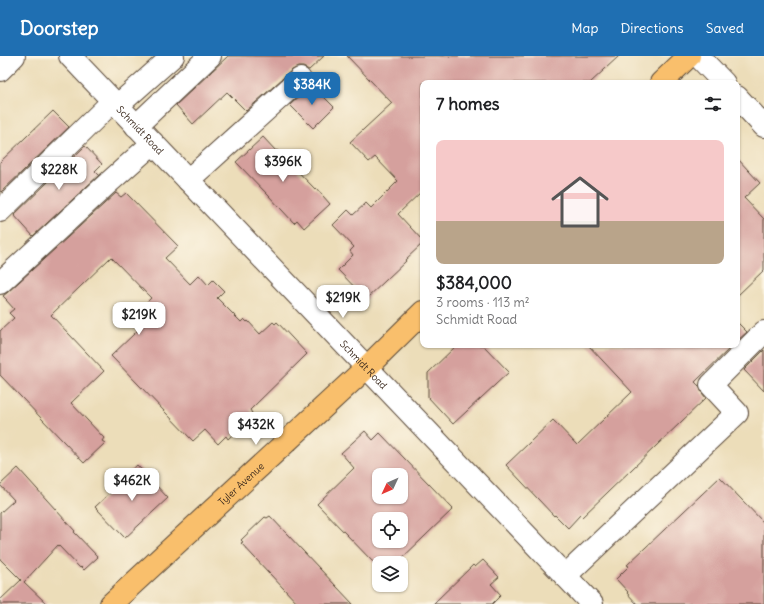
<!DOCTYPE html>
<html lang="en">
<head>
<meta charset="utf-8">
<style>
  :root { --surface:#fff; --page:#f6f6f6; --text:#202124; --muted:#757577; --line:#e0e0e0; --accent:#1f6fb2 }
  body { margin:0; font-family:Delius,sans-serif; background:var(--page); color:var(--text); height:100vh; display:flex; flex-direction:column; font-size:15px; white-space:nowrap }
  * { box-sizing:border-box; margin:0 }
  p { font-size:13px; color:var(--muted) }
  .icon { flex:none; width:22px; height:22px; fill:none; stroke:currentColor; stroke-width:2; stroke-linecap:round; stroke-linejoin:round }
  .map { position:relative; flex:1; overflow:hidden }
  .drawer { position:absolute; left:420px; top:24px; width:320px; height:268px; display:flex; flex-direction:column; background:var(--surface); border-radius:8px; box-shadow:0 1px 3px #0004 }
  .drawer>* { flex:none }
  .needle { width:26px; rotate:226deg }
  .buttons { position:absolute; left:372px; top:412px; display:grid; gap:8px }
  .buttons a { display:grid; place-items:center; width:36px; height:36px; border-radius:8px; background:var(--surface); box-shadow:0 1px 3px #0004; font-size:20px }
  .price { position:absolute; translate:-50% -34px; padding:0 9px; border-radius:8px; background:#fff; color:#222; font-size:13px; line-height:26px; filter:drop-shadow(0 1px 2px #0008) }
  .price::after { content:''; position:absolute; left:50%; top:24px; width:12px; height:9px; margin-left:-6px; background:inherit; clip-path:polygon(0 0,100% 0,50% 100%) }
  .price.on { background:var(--accent); color:#fff }
  ul { padding:0; list-style:none }
  li { display:grid; align-content:center; gap:8px; height:212px; padding:0 16px }
  li+li { border-top:1px solid var(--line) }
  li span { display:grid; place-items:center; height:124px; border-radius:8px; color:#555 }
  li>.icon { margin-inline-start:auto }
  span .icon { width:72px; height:72px; fill:#fffc; stroke-width:1 }
  li b { font-size:17px }
  h2 { display:flex; justify-content:space-between; align-items:center; height:48px; padding:0 16px; font-size:17px }
  header { display:flex; align-items:center; gap:24px; box-sizing:border-box; height:56px; padding:0 20px; background:var(--accent); color:#fff }
  header strong { font-size:19px }
  nav { display:flex; gap:22px; margin-inline-start:auto; font-size:14px }
  .map>svg:first-child { display:block }
  .building { fill:#d5a09d; fill-rule:evenodd }
  .lines { fill:none; stroke-linecap:round; stroke-linejoin:round }
  .minor-casing { stroke:#564535; stroke-width:24 }
  .major-casing { stroke:#564535; stroke-width:24 }
  .minor { stroke:#fff; stroke-width:22 }
  .major { stroke:#f9bf6c; stroke-width:22 }
  .labels { text-anchor:middle; dominant-baseline:central; stroke-width:3; stroke-linejoin:round; paint-order:stroke }
  .street-label { font-size:10px; fill:#3b2a1e; stroke:#fcf5e5 }
</style>
</head>
<body>
<header>
<strong>Doorstep</strong>
<nav><a>Map</a><a>Directions</a><a>Saved</a></nav>
</header>
<div class="map">
<svg width="764" height="548" viewBox="0 0 764 548">
  <rect width="100%" height="100%" fill="#fcf5e5"/>
  <filter id="ink" filterUnits="userSpaceOnUse"><feTurbulence type="fractalNoise" baseFrequency=".025" numOctaves="2"/><feDisplacementMap in="SourceGraphic" scale="8" xChannelSelector="R" yChannelSelector="G"/><feConvolveMatrix kernelMatrix="1 2 1 2 8 2 1 2 1" color-interpolation-filters="sRGB"/></filter>
  <filter id="wash" filterUnits="userSpaceOnUse"><feTurbulence type="fractalNoise" baseFrequency=".012" numOctaves="4" result="noise"/><feDisplacementMap in="SourceGraphic" scale="16" xChannelSelector="R" yChannelSelector="G"/><feGaussianBlur stdDeviation="0.9" result="paint"/><feColorMatrix in="noise" values="0 0 0 0 0 0 0 0 0 0 0 0 0 0 0 0 0 1.4 0 .05"/><feComposite in="paint" operator="in"/></filter>
  <g filter="url(#wash)">
    <rect width="100%" height="100%" fill="#ecddb9"/>
    <g id="blocks">
      <path class="building" d="M228,0H324L309,14L303,11H298L292,14L246,55L227,36L193,68L176,49Z
        M347,0H619L590,27H423V134L398,158L423,185V187L405,204L406,205L366,243L338,214L353,199L350,195L354,191L333,169L348,154L353,159L366,147L371,152L398,125L375,101L369,106L350,86L392,47Z
        M311,28L334,51L313,72L290,49L308,32Z
        M53,55L69,71L1,136L0,135V106Z
        M263,81L276,95L277,94L315,133L316,132L330,148L304,172L297,164L294,167L268,139L236,106Z
        M85,90L102,108L95,115L99,119L33,180L14,159Z
        M737,102L760,127L744,142L764,163V214L737,240Z
        M116,137L121,141L126,137L178,190L165,202L190,228L199,219L208,229L213,224L224,235L217,242L241,266L244,263L247,266L248,265L260,278L273,266L275,268L277,266L307,298L250,354L252,357L248,361L250,362L228,383L226,380L218,388L205,374L193,385L111,300L157,256L147,246L151,242L111,201L51,259L104,315L71,347L104,382L102,385L105,387L84,407L0,319V275L14,262L9,257L14,253L6,244H7L3,240L8,236Z
        M737,266L747,276L737,285Z
        M457,289H483L509,316L453,368L428,341V317Z
        M588,289H733L695,326L699,330L702,337L706,342L582,461L580,459L568,472L555,459L554,460L506,409L553,364L577,389L632,336Z
        M764,294V335L744,314Z
        M365,375L373,384L380,377L453,453L397,507H374L317,448L354,412L341,397ZM379,419H401V441H379ZM379,463H401V485H379Z
        M137,409L168,442L125,482L95,451L125,423L124,421Z
        M18,412L75,475L74,476L98,501L84,514L81,511L80,512L58,489L24,526L47,548H0V544L21,524L0,503V457L14,444L0,429Z
        M720,421L764,467V548H637L627,537L628,536L616,523L629,510L627,509Z
        M270,460L353,548H298L241,487L243,486L241,484L265,461L267,462Z
        M483,504L499,521L491,528L501,539L492,548H433L473,509L475,511Z"/>
    </g>
  </g>
  <g filter="url(#ink)">
    <use href="#blocks" fill-opacity="0" stroke="#564535" stroke-width="1"/>
    <g class="lines">
      <defs>
        <g id="minor">
          <path id="s1" d="M70,0L592,548"/>
          <path d="M698,0L724,27"/>
          <path d="M0,14L14,0"/>
          <path d="M737,41L764,70"/>
          <path d="M117,50L173,0"/>
          <path d="M136,70L210,0"/>
          <path d="M188,124L206,108L300,23"/>
          <path d="M0,155L113,45"/>
          <path d="M0,227L106,129L153,87"/>
          <path d="M565,520L737,357L711,329L764,276"/>
        </g>
        <g id="major">
          <path d="M661,27L689,0"/>
          <path id="s2" d="M111,548L366,312L423,256"/>
        </g>
      </defs>
      <use href="#minor" class="minor-casing"/>
      <use href="#major" class="major-casing"/>
      <use href="#minor" class="minor"/>
      <use href="#major" class="major"/>
    </g>
  </g>
  <g class="labels">
    <g class="street-label">
      <text stroke="none"><textPath href="#s1" startOffset="102">Schmidt Road</textPath></text>
      <text stroke="none"><textPath href="#s1" startOffset="426">Schmidt Road</textPath></text>
      <text stroke="none"><textPath href="#s2" startOffset="177">Tyler Avenue</textPath></text>
    </g>
  </g>
</svg>
<div class="buttons">
<a><svg class="needle" viewBox="-14 -14 28 28"><path d="M0-13l5 13h-10z" fill="#e53935"/><path d="M0 13l5-13h-10z" fill="#757577"/></svg></a>
<a><svg class="icon" aria-label="locate" viewBox="0 0 24 24"><circle cx="12" cy="12" r="6"/><path d="M12 2v4M12 18v4M2 12h4M18 12h4"/></svg></a>
<a><svg class="icon" aria-label="layers" viewBox="0 0 24 24"><path d="M12 4l9 5-9 5-9-5zM3 14l9 5 9-5"/></svg></a>
</div>
<b class="price on" style="left:312px;top:50px">$384K</b>
<b class="price" style="left:283px;top:127px">$396K</b>
<b class="price" style="left:59px;top:135px">$228K</b>
<b class="price" style="left:343px;top:263px">$219K</b>
<b class="price" style="left:139px;top:280px">$219K</b>
<b class="price" style="left:256px;top:390px">$432K</b>
<b class="price" style="left:132px;top:446px">$462K</b>
<section class="drawer">
<h2>7 homes<svg class="icon" aria-label="filters" viewBox="0 0 24 24"><path d="M4 7h16M4 17h16"/><circle cx="9" cy="7" r="2"/><circle cx="15" cy="17" r="2"/></svg></h2>
<ul>
<li><span style="background:linear-gradient(#f6c9c9 65%,#b9a48a 0)"><svg class="icon" aria-label="home" viewBox="0 0 24 24"><path d="M3 11l9-7 9 7M6 9v11h12V9"/></svg></span><div><b>$384,000</b><p>3 rooms · 113 m²</p><p>Schmidt Road</p></div></li>
</ul>
</section>
</div>
</body>
</html>
